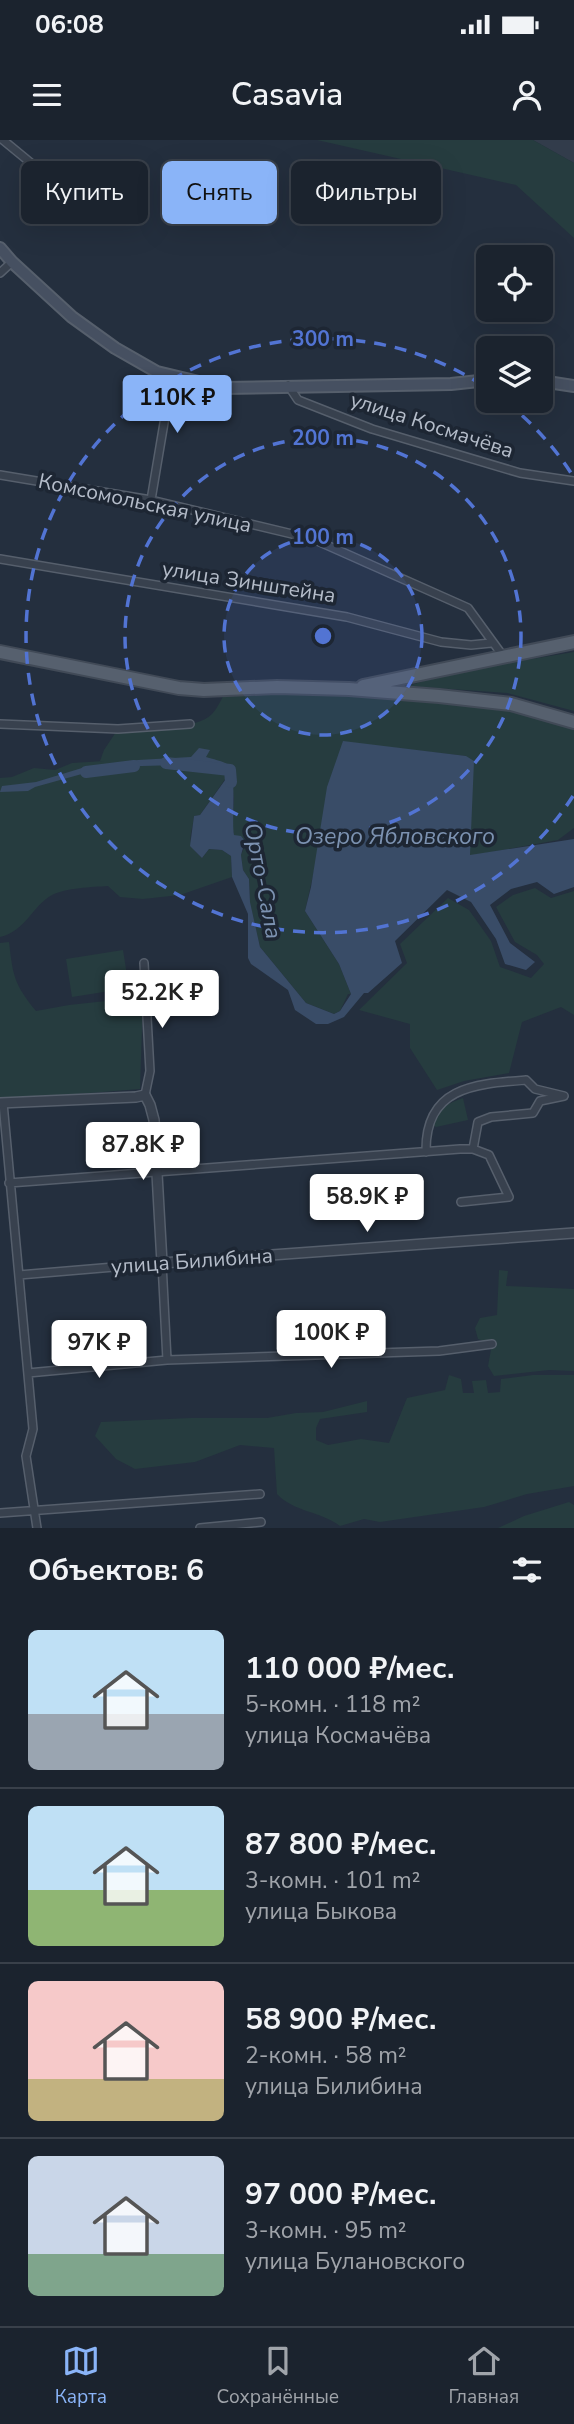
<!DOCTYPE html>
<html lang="ru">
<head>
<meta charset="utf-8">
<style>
  :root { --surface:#1b232e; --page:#242b36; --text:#f1f3f6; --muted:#a0a4aa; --line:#39404a; --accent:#8ab4f8 }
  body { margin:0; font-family:"Nunito Sans",sans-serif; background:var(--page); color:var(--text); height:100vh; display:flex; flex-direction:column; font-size:26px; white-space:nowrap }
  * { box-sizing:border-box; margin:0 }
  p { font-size:23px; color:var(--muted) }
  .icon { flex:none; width:38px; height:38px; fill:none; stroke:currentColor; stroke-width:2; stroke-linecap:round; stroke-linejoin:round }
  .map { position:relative; height:1388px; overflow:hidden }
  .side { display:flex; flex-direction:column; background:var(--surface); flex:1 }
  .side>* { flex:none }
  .banner { position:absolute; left:21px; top:21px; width:532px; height:63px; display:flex; gap:14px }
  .tools { position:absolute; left:476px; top:105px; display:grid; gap:14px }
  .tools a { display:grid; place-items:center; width:77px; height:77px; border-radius:10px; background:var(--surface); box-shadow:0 7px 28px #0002,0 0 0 2px var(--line); font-size:35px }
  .price { position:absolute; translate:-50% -60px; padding:0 16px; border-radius:7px; background:#fff; color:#222; font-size:23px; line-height:46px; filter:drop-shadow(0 2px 4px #0008) }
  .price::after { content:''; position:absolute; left:50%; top:42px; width:21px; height:16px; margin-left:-10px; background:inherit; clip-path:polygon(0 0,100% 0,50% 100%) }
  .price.current { background:var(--accent); color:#111 }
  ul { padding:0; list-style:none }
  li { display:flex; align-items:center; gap:21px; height:175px; padding:0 28px }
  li+li { border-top:2px solid var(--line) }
  li span { display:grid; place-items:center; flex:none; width:196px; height:140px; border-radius:10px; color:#555 }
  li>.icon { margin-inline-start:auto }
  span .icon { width:84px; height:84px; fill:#fffc; stroke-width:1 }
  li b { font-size:30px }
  h2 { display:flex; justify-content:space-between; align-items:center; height:84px; padding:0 28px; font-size:30px }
  .tag { padding:0 24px; border-radius:10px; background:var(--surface); box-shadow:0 7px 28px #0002,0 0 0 2px var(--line); font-size:24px; line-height:63px }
  .tag.current { background:var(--accent); color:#111 }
  .status { display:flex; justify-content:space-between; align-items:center; height:49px; padding:0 35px; background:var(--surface); direction:ltr }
  .status svg { height:19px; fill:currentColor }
  header { display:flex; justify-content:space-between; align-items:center; height:91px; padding:0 28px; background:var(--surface); font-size:32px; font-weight:600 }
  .menu { display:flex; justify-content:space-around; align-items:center; height:98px; border-top:2px solid var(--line); background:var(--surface); font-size:19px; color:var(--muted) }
  .menu a { display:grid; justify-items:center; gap:4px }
  .menu .current { color:var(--accent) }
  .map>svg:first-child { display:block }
  .airport { fill:#323c4b }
  .green { fill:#263c3f }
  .water { fill:#394c67 }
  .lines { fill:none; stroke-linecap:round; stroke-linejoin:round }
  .river { stroke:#394c67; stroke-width:12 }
  .minor-casing { stroke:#565f6c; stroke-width:10 }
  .tertiary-casing { stroke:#565f6c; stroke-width:12 }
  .secondary-casing { stroke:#565f6c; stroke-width:14 }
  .primary-casing { stroke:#414a57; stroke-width:16 }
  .minor { stroke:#38414e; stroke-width:7 }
  .tertiary { stroke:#38414e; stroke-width:9 }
  .secondary { stroke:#465061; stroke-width:10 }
  .primary { stroke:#56606e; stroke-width:12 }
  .ring { fill:none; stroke:#5274d3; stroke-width:3.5; stroke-dasharray:12 9 }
  .labels { text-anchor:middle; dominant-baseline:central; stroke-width:7; stroke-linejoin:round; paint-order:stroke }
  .street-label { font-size:21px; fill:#b4bcc9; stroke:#1d2633 }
  .water-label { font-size:23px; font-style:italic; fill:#7c92b1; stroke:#1d2633 }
  .centre { fill:#5274d3; stroke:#1d2633; stroke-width:3.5 }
  .ring-label { font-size:21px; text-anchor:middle; font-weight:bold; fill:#5274d3; stroke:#1d2633; stroke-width:7; stroke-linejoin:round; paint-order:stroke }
</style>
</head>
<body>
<div class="status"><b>06:08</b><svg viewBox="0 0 49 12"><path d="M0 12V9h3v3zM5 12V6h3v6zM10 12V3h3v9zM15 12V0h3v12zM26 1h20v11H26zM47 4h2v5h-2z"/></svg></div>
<header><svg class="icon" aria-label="menu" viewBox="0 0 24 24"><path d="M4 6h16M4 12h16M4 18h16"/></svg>Casavia<svg class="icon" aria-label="person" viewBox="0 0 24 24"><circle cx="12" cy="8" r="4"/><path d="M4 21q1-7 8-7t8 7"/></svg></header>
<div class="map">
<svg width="574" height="1388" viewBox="0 0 574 1388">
  <rect width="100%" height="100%" fill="#242f3e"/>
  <path class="airport" d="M533,0H574V23Z"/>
  <path class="green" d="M317,0H533L574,23V98L516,45Z
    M574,512V571L507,553L408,546L449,533Z
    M227,550L439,556L574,582V688L558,700L470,716L466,616L343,602L305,771L339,824L351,854H348L340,871L334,874L306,863L260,807L250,763L249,739L243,730L241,715L244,708L234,695L232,687L234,659L230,632L200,675L194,676C192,696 184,702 202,718L209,709L222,710L231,716L232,737L180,755L143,759L120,757L108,746C93,747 65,748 52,755C32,766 26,791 0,797V638L12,637L34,628L55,630L72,623L104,621H100L104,610L118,589C141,588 196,591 212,574C218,568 222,557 227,550Z
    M535,748L551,758L574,751V875L561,867L522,882L509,933L464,941L437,950L410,908V884L359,870L407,823L400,804L448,758L469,770L491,801L500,827L531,838L544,824L537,815L515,802L496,767L513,755Z
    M9,802C13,836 14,844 36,871L69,865L143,857L140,949L27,958H0V803Z
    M123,810L129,848L72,857L66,819Z
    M463,958L468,980L436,987L433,985C436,969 449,963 463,958Z
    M499,1130L508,1131L506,1146L574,1149V1231L549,1230L494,1236L488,1226L492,1204L478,1199L475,1188L480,1178L497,1175Z
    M449,1235L461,1239L463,1253H474L472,1241L486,1240L488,1253L500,1252L501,1239L533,1235H574V1346L527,1354L484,1367L380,1382L364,1379L340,1386C320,1371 294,1372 277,1354L274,1308L240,1305L195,1322L135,1329L116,1319L95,1296L101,1282L191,1278H267L296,1273L323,1272L367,1261V1272L320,1279L316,1288V1300L328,1305L361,1299L389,1303L407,1258L445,1250Z
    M569,1362L574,1365V1388H498L524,1376Z"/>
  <path class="water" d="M343,601L466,616L474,621L470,715L574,699V747L554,754L537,742L511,749L490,765L510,803L535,822L526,830L505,824L496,799L471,762L447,750L395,801L402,823L368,853H364L344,877L328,884H316L295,870L288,850L251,824L248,818V774L232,737L231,716L222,710L209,709L202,718L190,706L194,676L200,675L228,636L223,626C208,622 193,620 178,625L107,627L35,647L28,651L0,652L2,646L36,642L82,628L138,620L191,617L199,608L210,610L206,617C212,619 223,621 227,624C238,632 231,680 234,695L241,696L245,701L241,715L243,730L249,739L250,762L260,807L306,863L334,874L340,871L351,854L339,824L305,771L311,747L327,647Z"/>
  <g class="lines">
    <path class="river" d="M166,623L230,630L231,642
      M86,632L134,626"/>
    <defs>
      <path id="minor" d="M3,0L48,37L74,56
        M0,133L12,122
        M288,245L298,260L372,289L520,333L574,341
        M0,335L151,360L313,399L468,468L503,516
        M151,360L165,277V259L157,232
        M0,419L347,477L441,502L471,505L491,503
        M0,584L118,589L190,584
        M144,823L150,931L145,955
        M3,963L33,1289L26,1316L37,1388
        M426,1012C425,947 474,944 526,940L535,949L564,956L540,961L533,973L491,977L478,982L473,1009
        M9,1043L460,1009H473L489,1015L509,1057L461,1062
        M19,1135L162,1123L167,1220
        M28,1233L167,1220L439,1211L492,1204
        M0,1373L260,1354
        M200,1388L261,1382"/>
      <path id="tertiary" d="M0,963L136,957L145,955L150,965L154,980L162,1123L574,1093"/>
      <path id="secondary" d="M0,108L12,122L72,177L115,208L157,232L224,248L451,244L488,240
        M541,241L574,246"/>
      <path id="primary" d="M0,512L179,548L204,550L277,547L349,549L439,556L511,564L574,582
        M363,546L574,502"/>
    </defs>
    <use href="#minor" class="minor-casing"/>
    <use href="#tertiary" class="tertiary-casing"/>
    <use href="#secondary" class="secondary-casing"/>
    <use href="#primary" class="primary-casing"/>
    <use href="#minor" class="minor"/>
    <use href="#tertiary" class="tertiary"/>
    <use href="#secondary" class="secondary"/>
    <use href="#primary" class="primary"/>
  </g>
  <circle cx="323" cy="496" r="99" fill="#5274d3" fill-opacity=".12"/>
  <g class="ring">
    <circle cx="323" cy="496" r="99"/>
    <circle cx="323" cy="496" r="198"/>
    <path d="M573 656A297 297 0 1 1 487 248M506 262A297 297 0 0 1 573 336"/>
  </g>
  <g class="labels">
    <g class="street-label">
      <text transform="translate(432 285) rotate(18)">улица Космачёва</text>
      <text transform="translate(145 363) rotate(12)">Комсомольская улица</text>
      <text transform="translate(249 442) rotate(9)">улица Зинштейна</text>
      <text transform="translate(192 1121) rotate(-4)">улица Билибина</text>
    </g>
    <g class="water-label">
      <text x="395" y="696">Озеро Ябловского</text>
      <text transform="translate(263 741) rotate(79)">Орто-Сала</text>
    </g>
  </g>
  <circle cx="323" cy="496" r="10" class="centre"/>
  <g class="ring-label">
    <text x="323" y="206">300 m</text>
    <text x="323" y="305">200 m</text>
    <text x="323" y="404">100 m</text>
  </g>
</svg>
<div class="tools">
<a><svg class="icon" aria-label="locate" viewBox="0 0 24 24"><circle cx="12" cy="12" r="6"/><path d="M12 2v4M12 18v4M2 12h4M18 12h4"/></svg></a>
<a><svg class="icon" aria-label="layers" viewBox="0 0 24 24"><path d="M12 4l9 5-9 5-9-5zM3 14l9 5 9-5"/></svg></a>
</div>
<b class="price current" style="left:177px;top:295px">110K ₽</b>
<b class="price" style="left:162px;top:890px">52.2K ₽</b>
<b class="price" style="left:143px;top:1042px">87.8K ₽</b>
<b class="price" style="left:367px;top:1094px">58.9K ₽</b>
<b class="price" style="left:331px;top:1230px">100K ₽</b>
<b class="price" style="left:99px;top:1240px">97K ₽</b>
<div class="banner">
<a class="tag">Купить</a>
<a class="tag current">Снять</a>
<a class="tag">Фильтры</a>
</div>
</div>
<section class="side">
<h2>Объектов: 6<svg class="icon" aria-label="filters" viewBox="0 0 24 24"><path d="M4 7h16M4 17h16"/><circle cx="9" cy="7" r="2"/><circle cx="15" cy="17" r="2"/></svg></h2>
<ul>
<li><span style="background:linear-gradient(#bfe0f5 60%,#9aa5b1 0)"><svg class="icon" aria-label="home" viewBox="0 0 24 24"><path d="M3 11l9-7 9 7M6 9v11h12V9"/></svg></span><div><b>110 000 ₽/мес.</b><p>5-комн. · 118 m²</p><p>улица Космачёва</p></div></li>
<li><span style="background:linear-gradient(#bfe0f5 60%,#8fb573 0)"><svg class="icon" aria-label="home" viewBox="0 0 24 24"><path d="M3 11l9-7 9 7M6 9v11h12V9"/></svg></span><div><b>87 800 ₽/мес.</b><p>3-комн. · 101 m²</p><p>улица Быкова</p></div></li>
<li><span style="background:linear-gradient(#f6c9c9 70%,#c2b280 0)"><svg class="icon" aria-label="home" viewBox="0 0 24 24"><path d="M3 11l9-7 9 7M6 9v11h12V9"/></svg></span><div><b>58 900 ₽/мес.</b><p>2-комн. · 58 m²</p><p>улица Билибина</p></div></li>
<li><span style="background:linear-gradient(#c9d6e8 70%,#7fa58c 0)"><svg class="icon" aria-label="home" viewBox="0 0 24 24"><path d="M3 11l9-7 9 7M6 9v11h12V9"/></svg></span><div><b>97 000 ₽/мес.</b><p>3-комн. · 95 m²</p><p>улица Булановского</p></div></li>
</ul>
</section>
<nav class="menu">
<a class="current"><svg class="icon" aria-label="map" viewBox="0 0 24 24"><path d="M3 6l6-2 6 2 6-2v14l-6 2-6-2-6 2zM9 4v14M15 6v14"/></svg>Карта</a>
<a><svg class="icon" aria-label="saved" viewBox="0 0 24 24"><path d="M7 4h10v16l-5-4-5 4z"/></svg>Сохранённые</a>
<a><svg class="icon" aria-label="home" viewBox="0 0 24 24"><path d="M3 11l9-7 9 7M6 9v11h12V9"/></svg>Главная</a>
</nav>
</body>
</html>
